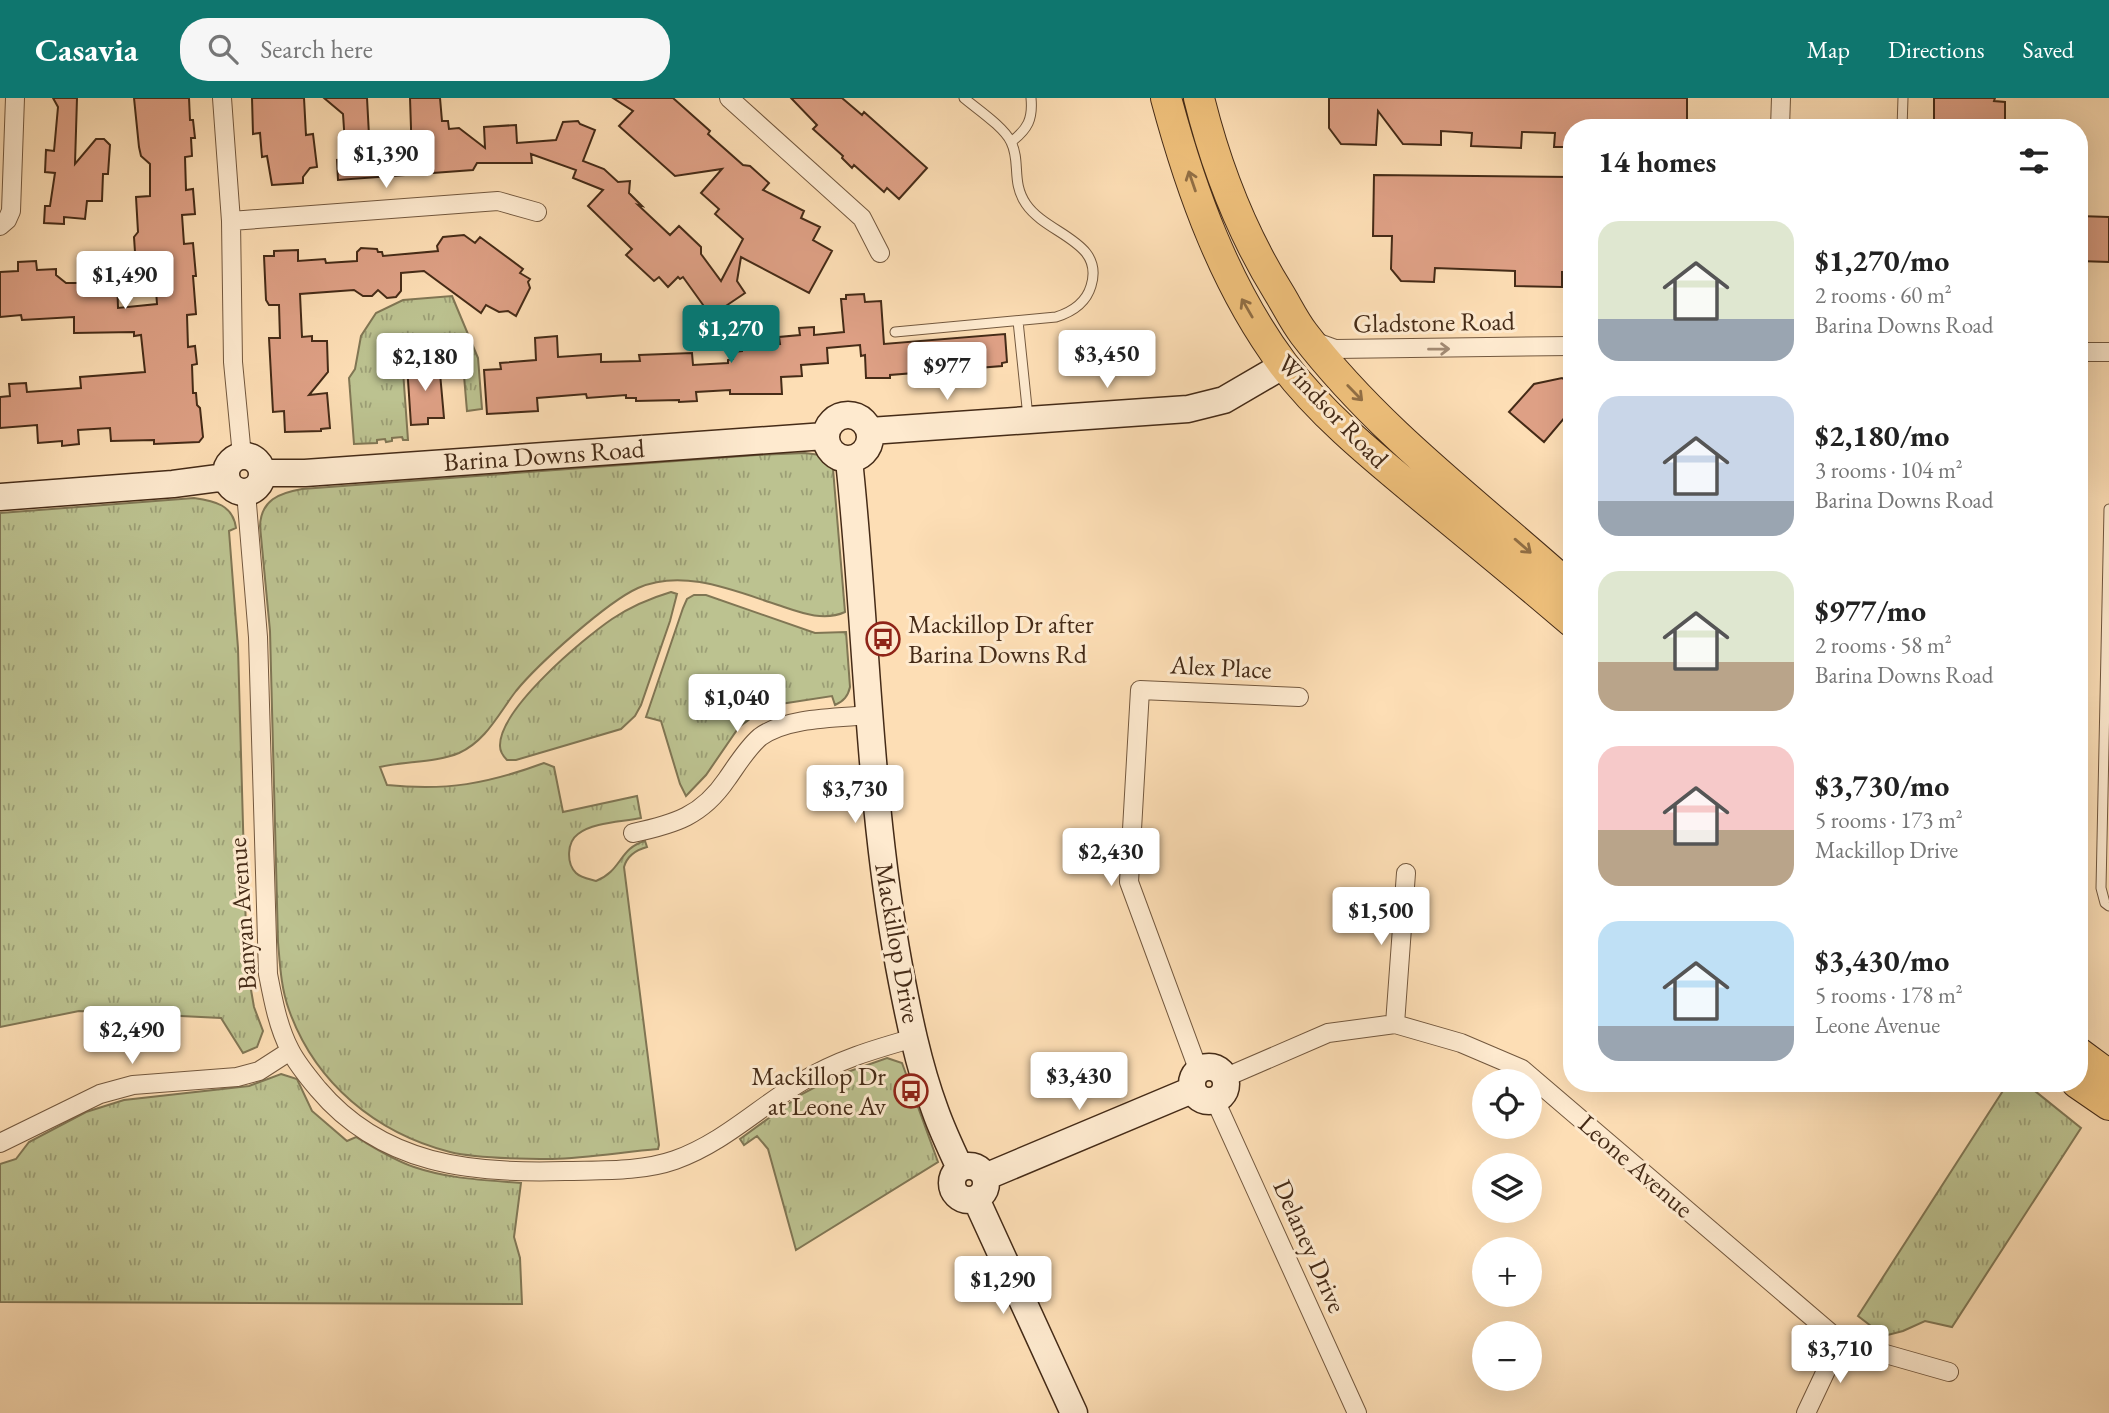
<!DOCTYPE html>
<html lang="en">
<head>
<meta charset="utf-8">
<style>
  :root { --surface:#fff; --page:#f6f6f6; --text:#222; --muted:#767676; --accent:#0f766e }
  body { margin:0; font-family:"EB Garamond",serif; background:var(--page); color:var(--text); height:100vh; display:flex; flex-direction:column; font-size:26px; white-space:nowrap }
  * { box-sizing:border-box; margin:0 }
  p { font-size:23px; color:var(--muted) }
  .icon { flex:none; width:38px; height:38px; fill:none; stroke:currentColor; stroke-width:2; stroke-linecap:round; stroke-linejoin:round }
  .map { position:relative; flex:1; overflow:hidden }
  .side { position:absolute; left:1563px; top:21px; width:525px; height:973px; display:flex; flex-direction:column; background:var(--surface); border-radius:28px; box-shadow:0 7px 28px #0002 }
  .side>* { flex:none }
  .fabs { position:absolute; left:1472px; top:971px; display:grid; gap:14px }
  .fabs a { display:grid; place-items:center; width:70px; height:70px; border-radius:50%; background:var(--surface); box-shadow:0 7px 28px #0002; font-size:35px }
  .price { position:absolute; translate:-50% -60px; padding:0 16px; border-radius:7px; background:#fff; color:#222; font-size:23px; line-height:46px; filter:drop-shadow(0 2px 4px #0008) }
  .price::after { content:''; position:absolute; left:50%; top:42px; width:21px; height:16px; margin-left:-10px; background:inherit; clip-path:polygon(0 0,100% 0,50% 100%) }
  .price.on { background:var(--accent); color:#fff }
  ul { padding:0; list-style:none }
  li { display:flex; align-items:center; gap:21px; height:175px; padding:0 35px }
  li span { display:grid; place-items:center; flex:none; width:196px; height:140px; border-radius:21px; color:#555 }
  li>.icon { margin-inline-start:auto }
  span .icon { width:84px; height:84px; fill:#fffc; stroke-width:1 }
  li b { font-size:30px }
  h2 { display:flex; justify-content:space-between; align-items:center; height:84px; padding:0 35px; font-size:30px }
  header { display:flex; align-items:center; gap:42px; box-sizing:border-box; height:98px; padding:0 35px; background:var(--accent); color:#fff }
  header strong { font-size:33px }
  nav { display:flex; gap:38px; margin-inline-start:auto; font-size:24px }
  .search { width:490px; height:63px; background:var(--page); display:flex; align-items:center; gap:18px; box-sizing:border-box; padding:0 24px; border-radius:28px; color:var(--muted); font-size:26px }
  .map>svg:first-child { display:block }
  .grass { fill:url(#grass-tufts); stroke:#807654; stroke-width:2 }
  .building { fill:#dea085; stroke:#452b17; stroke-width:2 }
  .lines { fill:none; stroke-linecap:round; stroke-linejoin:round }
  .lane-casing { stroke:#73583e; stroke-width:11 }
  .street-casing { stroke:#73583e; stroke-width:20 }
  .secondary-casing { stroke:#452b17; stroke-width:29 }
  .primary-casing { stroke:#452b17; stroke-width:32 }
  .lane { stroke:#feeacf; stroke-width:9 }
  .street { stroke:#feeacf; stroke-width:18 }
  .secondary { stroke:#feeacf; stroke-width:26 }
  .primary { stroke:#eebf7a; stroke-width:30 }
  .oneway { stroke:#916e44 }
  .oneway2 { stroke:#a28a73 }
  .labels { text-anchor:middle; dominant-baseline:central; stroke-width:6; stroke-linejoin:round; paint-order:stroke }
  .street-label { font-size:26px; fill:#452b17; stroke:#feeacf }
  .poi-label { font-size:26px; fill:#452b17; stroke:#feeacf; text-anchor:start }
</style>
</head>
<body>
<header>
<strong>Casavia</strong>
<div class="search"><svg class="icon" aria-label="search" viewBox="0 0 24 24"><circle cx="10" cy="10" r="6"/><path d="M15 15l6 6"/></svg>Search here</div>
<nav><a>Map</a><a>Directions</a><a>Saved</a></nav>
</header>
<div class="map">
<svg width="2109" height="1315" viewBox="0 0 2109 1315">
  <defs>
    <pattern id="grass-tufts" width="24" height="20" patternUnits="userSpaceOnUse" patternTransform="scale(1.75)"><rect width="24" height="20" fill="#bcc290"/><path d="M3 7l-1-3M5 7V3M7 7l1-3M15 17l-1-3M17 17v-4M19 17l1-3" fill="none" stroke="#9b9e75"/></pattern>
  </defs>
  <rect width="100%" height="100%" fill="#fddeb5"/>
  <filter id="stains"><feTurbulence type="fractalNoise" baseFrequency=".00286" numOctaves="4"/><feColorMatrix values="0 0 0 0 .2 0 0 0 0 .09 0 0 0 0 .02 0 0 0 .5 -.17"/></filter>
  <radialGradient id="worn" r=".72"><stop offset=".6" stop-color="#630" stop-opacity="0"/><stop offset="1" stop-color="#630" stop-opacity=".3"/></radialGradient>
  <path class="grass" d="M452,198L478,260L482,311L467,313L463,266L459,254L402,259L408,342H403L402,339L392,340V343L386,344L385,341L377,342V345L354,346L349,280L355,271L361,238L376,215L403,202Z
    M805,355L820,357L833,371L845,514C823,524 799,514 778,507C735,493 683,470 638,490C607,504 538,566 516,593C499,615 486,643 459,655C435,665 405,663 380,669L387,687C447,693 487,686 544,665L554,669L563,714L637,698L641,720C623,724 593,724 578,736C567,744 566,765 576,775C581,780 589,781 596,783C622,773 619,750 645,743L647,749C636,752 627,758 624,769L659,1047L658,1051C623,1054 587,1060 552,1061C526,1061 475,1060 450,1054C376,1035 315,985 289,912C281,890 280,867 278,844L270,533L260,428C261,402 279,395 302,391L757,357Z
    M194,400C215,403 233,407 236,430L229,433L238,550L247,869L254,909L263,933L257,949L243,955L221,920L79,913L0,929V415Z
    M671,494L677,496L670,523L641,607L635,618L621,631L516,662H507C503,658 500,654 500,648C499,611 583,541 612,521C630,509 651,500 671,494Z
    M694,497H706L815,535L846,534L850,589C848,598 844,603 835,607L832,598L774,607L761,613L739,629L706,677L686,698L680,686L661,623L646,619L683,510L687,501Z
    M887,960L902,965L938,1064L796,1152L768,1051L757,1038L744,1047L740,1041L802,996L836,978Z
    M281,976L297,981L312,1013L347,1043L356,1039C375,1050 393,1062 414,1069C449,1081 484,1082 521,1085L514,1139L520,1160L522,1206L0,1204V1066L16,1061L29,1044L86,1014L124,1002L249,988Z
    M2008,985H2025L2081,1030L1952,1229L1925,1223L1903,1233L1884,1238L1858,1218Z"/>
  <path class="building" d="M53,0H77L75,66L96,41H104L110,47L108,76H103L102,103H87L85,121L64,119V126L44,125L45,108H50L55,75L45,74L46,52L54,53L58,9Z
    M134,0H189L190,22H193L195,40H191L192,58L185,59L186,92L193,91L195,116L182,117L184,146L193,145L196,178H193L196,216L187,217L188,249L195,248L197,266L192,267L193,295H196L197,307L200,310L203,339L199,344L154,346V342L111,343L110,330L78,332L79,346L62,348V343L38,345L37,327L0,330V299L10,298L9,286L26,285L27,294L81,290L80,279L145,274L141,237L134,238V234L74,235V219L22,222L21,217L0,219V174L18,173V164L36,163L37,172L56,171V177L66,185H97V177H117L118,210L157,206L155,179H132L131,155L135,154L134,139L138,134L136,99L150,98V66L141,58L139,49Z
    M252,0H304L306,37L313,36L317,69L310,70L303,79V85L272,87L267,58L262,59L260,35L253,36Z
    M324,0H367L369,37L382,35L412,60L410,0H440L442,23H448L449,31L459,30L485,50L484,29L516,27L517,45L556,42L563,24L578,23L580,26L595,32L583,63L604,71L618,84L630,83L629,95L642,108L638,107L670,137L679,128L701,149V156L721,183L743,141L715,116L719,111L701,95L722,71L675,78L619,28L633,13L613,0H673L710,33L708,36L743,67L750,68L769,85L763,92L804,113L801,120L820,129L813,142L832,153L809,195L741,159L737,183L745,195L711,218L683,179L680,181L678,179L668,189L659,179L654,183L626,157L632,151L588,108L603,92L573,80L576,72L531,56L532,65H477L473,72L338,82L337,62L346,61L343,16Z
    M791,0H842L862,17L864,14L927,70L899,101L887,90L884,94L854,67L852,70L842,60L843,58L813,31L817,27Z
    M1329,0H1687V30H1572V49H1554L1555,35L1522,34L1521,50L1471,48L1472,35L1441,33V47L1403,46L1378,13L1376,47L1341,46L1329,30Z
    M1934,0H1995L1994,3L2005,4V30H1934Z
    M1374,77L1572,79V174H1562V189L1515,188V173L1435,170L1434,184L1401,183L1391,171L1392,138H1373Z
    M2079,118L2109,119V164L2079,163Z
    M464,137L475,145L480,139L523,171L520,175L530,181L528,184L530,190L516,218L508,213L499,214L486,207L481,215L424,173L401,175V193L396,199L387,200L378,192L372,198H363L354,192L300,196L302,239L312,238V243H327L328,274L309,297L327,295L330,330L321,331V333L285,334L284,313L273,314L269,240H280L279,207H269L266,202L264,158H274V153L298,152V163L325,161L326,165L357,163V154L361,150L377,151L378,154H382L383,158L438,153L437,148L443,139Z
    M864,196L865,204L881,203L884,246L1005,236L1007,264L1002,265V268L890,277V280H866L865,257L861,258L860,247L827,250L828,265L801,267L802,278L781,279L782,296H730V292L696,294L697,303L679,304V302L636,303V300H626V297L587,300L586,296L537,300L538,313L487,316L484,272L501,271L500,265L536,262L535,240L557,238L558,259L601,256V264L640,263L639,257L692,255L693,267L728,265V262L733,261L732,254L742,253V248L780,246L779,239L800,237L799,230L814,229V237L844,234L841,201H846V197Z
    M424,264H439L444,320H428V326L411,327L407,267L424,266Z
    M1562,280L1572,287V311L1544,344L1509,314L1534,286Z"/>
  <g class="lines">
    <defs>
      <path id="lane" d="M1902,30L1903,0
        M1011,44C1028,31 1033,21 1031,0
        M1018,223L1028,319
        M895,234L1056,219C1072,214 1086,205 1091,188C1105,143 1047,137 1026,106C1011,84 1021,64 1011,44C1004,29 977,11 964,0
        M2109,411L2101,790L2105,805L2109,808"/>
      <path id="street" d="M222,0L231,123L233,264L242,358
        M729,0L862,120L880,155
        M1780,30L1781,0
        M231,123L498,103L537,114
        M0,128L7,122L11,113L15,0
        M1313,243L1335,251L1572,248
        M2079,254H2109
        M246,394L258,539L268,876C273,902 278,929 290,952C297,966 308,979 318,991C382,1067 472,1076 565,1073C601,1072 641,1074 675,1062C723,1045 759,1009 801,984C837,962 875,951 914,940
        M633,735C675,726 702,718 727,681C737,667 747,650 760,639C787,619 837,620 870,617
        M1395,926L1406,775
        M1198,971L1129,784L1140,592L1299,599
        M1224,980L1328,935L1395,926L1461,945L1522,971L1840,1243L1949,1274
        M1215,1002L1357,1315
        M0,1045L100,996L133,987L237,979L259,973L290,953
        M1806,1315L1840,1243"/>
      <path id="secondary" d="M826 339a22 22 0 1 1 44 0a22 22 0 1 1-44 0Z
        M870,333L1188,311L1224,302L1284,267
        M226 376a18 18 0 1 1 36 0a18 18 0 1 1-36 0Z
        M849,362C867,530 868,701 899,868C908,916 918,966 935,1012C942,1032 951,1051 960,1070
        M263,375H305L825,338
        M0,399L173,386L226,379
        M1192 986a17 17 0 1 1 34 0a17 17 0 1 1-34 0Z
        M952 1085a17 17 0 1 1 34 0a17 17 0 1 1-34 0Z
        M985,1079L1192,992
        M976,1101L1074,1315"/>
      <path id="primary" d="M1166,0C1191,93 1225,188 1283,266C1320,315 1370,356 1417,395C1469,438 1521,480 1572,524
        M1199,0C1216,69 1241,134 1279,195C1287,208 1294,223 1304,236C1379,334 1480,408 1572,491
        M2079,955L2109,977
        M2077,985L2109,1007"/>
    </defs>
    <use href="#lane" class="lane-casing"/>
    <use href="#street" class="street-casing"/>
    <use href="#secondary" class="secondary-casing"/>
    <use href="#primary" class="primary-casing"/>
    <use href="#lane" class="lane"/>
    <use href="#street" class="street"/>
    <use href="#secondary" class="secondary"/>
    <use href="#primary" class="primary"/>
  </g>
  <defs><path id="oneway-shaft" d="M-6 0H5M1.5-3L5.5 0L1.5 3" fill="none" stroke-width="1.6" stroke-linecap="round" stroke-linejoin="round" transform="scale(1.75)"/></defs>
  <g class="oneway">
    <use href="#oneway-shaft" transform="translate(1192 83) rotate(-109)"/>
    <use href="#oneway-shaft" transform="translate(1247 210) rotate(-120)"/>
    <use href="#oneway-shaft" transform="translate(1355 295) rotate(46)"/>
    <use href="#oneway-shaft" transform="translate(1523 448) rotate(41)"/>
  </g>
  <use class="oneway2" href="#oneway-shaft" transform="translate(1439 251) rotate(-1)"/>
  <defs>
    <symbol id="bus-ring" viewBox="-11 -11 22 22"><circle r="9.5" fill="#feeacf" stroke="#8f2418" stroke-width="1.5"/><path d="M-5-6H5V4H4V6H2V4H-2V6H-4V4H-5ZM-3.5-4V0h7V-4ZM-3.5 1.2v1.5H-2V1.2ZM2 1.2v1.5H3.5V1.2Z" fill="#8f2418"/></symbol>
  </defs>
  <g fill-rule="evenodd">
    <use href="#bus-ring" x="864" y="522" width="38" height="38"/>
    <use href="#bus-ring" x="892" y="974" width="38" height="38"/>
  </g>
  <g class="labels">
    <g class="street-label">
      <text transform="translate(1434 224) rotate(-1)">Gladstone Road</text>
      <text transform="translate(1333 313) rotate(46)">Windsor Road</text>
      <text transform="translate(544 357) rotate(-4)">Barina Downs Road</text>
      <text transform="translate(1221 569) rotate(3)">Alex Place</text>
      <text transform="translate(242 816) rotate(-94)">Banyan Avenue</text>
      <text transform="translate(898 845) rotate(80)">Mackillop Drive</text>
      <text transform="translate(1636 1068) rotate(41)">Leone Avenue</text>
      <text transform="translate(1310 1148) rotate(66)">Delaney Drive</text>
    </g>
    <g class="poi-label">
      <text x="908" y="526">Mackillop Dr after<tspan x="908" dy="30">Barina Downs Rd</tspan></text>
      <text x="886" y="978" text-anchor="end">Mackillop Dr<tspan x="886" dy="30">at Leone Av</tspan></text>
    </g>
  </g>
  <rect width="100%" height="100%" filter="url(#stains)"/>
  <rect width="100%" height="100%" fill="url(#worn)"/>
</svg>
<div class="fabs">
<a><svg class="icon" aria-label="locate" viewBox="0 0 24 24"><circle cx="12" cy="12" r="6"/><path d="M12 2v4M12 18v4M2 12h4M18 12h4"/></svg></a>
<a><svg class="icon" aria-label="layers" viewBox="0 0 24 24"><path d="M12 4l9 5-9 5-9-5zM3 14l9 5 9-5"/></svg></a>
<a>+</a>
<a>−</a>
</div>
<b class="price" style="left:386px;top:92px">$1,390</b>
<b class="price" style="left:125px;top:213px">$1,490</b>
<b class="price on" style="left:731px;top:267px">$1,270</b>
<b class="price" style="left:1107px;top:292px">$3,450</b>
<b class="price" style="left:425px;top:295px">$2,180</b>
<b class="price" style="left:947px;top:304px">$977</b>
<b class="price" style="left:737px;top:636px">$1,040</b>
<b class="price" style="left:855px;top:727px">$3,730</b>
<b class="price" style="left:1111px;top:790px">$2,430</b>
<b class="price" style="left:1381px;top:849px">$1,500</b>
<b class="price" style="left:132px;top:968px">$2,490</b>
<b class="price" style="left:1079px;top:1014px">$3,430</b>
<b class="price" style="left:1003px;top:1218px">$1,290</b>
<b class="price" style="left:1840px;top:1287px">$3,710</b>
<section class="side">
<h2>14 homes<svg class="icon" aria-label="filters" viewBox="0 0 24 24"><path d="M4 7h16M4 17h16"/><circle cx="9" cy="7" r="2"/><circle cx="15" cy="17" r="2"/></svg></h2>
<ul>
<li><span style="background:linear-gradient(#dfe7d0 70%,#9aa5b1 0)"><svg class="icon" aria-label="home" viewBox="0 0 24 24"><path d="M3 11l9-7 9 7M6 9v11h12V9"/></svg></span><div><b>$1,270/mo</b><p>2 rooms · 60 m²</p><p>Barina Downs Road</p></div></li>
<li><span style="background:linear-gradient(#c9d6e8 75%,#9aa5b1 0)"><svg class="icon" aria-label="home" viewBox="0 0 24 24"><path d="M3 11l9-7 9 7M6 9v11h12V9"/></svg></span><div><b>$2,180/mo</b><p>3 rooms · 104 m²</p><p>Barina Downs Road</p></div></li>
<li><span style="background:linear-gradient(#dfe7d0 65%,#b9a48a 0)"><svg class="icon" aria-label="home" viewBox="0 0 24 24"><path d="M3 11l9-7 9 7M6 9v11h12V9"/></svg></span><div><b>$977/mo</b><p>2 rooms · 58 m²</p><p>Barina Downs Road</p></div></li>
<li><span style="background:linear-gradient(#f6c9c9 60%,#b9a48a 0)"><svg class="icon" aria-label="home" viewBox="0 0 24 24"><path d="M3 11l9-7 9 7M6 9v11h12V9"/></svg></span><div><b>$3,730/mo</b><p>5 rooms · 173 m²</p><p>Mackillop Drive</p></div></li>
<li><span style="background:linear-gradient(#bfe0f5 75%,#9aa5b1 0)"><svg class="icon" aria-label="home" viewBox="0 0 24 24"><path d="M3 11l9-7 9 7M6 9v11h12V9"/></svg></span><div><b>$3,430/mo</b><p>5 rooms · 178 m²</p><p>Leone Avenue</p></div></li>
</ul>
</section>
</div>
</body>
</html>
